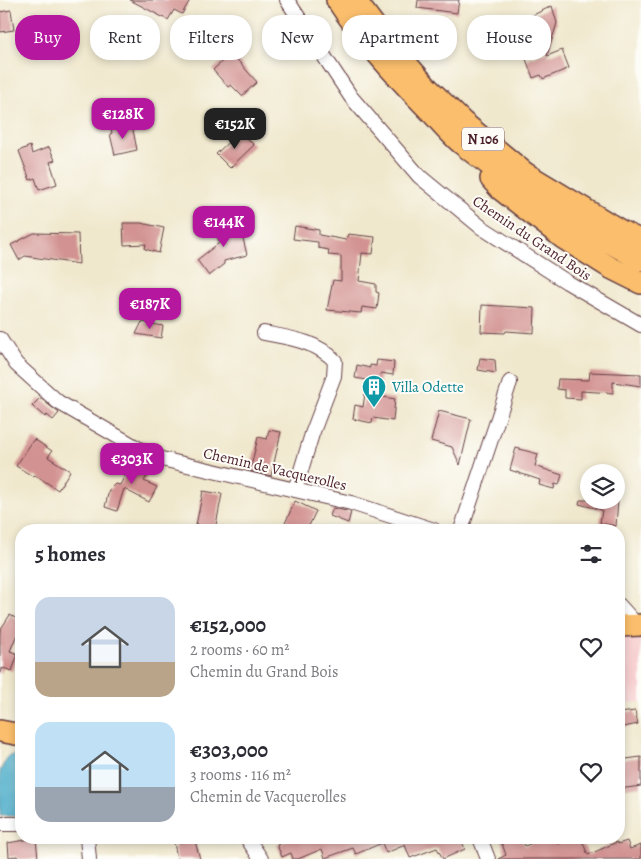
<!DOCTYPE html>
<html lang="en">
<head>
<meta charset="utf-8">
<style>
  :root { --surface:#fff; --page:#f7f7f7; --text:#2b2b33; --muted:#7c7c81; --accent:#b5179e }
  body { margin:0; font-family:Alegreya,serif; background:var(--page); color:var(--text); height:100vh; display:flex; flex-direction:column; font-size:19px; white-space:nowrap }
  * { box-sizing:border-box; margin:0 }
  p { font-size:16px; color:var(--muted) }
  .icon { flex:none; width:28px; height:28px; fill:none; stroke:currentColor; stroke-width:2; stroke-linecap:round; stroke-linejoin:round }
  .map { position:relative; flex:1; overflow:hidden }
  .sheet { position:absolute; left:15px; top:524px; width:610px; height:320px; display:flex; flex-direction:column; background:var(--surface); border-radius:20px; box-shadow:0 2px 8px #0003 }
  .sheet>* { flex:none }
  .guide { position:absolute; left:15px; top:15px; width:611px; height:45px; display:flex; gap:10px }
  .fabs { position:absolute; left:580px; top:464px; display:grid; gap:10px }
  .fabs a { display:grid; place-items:center; width:45px; height:45px; border-radius:50%; background:var(--surface); box-shadow:0 2px 8px #0003; font-size:25px }
  .price { position:absolute; translate:-50% -42px; padding:0 11px; border-radius:10px; background:var(--accent); color:#fff; font-size:16px; line-height:32px; filter:drop-shadow(0 1px 2px #0008) }
  .price::after { content:''; position:absolute; left:50%; top:30px; width:15px; height:11px; margin-left:-8px; background:inherit; clip-path:polygon(0 0,100% 0,50% 100%) }
  .price.current { background:#222; color:#fff }
  ul { padding:0; list-style:none }
  li { display:flex; align-items:center; gap:15px; height:125px; padding:0 20px }
  li span { display:grid; place-items:center; flex:none; width:140px; height:100px; border-radius:15px; color:#555 }
  li>.icon { margin-inline-start:auto }
  span .icon { width:60px; height:60px; fill:#fffc; stroke-width:1 }
  li b { font-size:21px }
  h2 { display:flex; justify-content:space-between; align-items:center; height:60px; padding:0 20px; font-size:21px }
  .tag { padding:0 18px; border-radius:20px; background:var(--surface); box-shadow:0 2px 8px #0003; font-size:18px; line-height:45px }
  .tag.current { background:var(--accent); color:#fff }
  .map>svg:first-child { display:block }
  .built { fill:#f7cfd0 }
  .water { fill:#4aacc9; stroke:#4a667a }
  .building { fill:#d29291 }
  .lines { fill:none; stroke-linecap:round; stroke-linejoin:round }
  .minor-casing { stroke:#633d43; stroke-width:16 }
  .primary-casing { stroke:#633d43; stroke-width:24 }
  .minor { stroke:#fff; stroke-width:14 }
  .primary { stroke:#fabe6d; stroke-width:21 }
  .labels { text-anchor:middle; dominant-baseline:central; stroke-width:4; stroke-linejoin:round; paint-order:stroke }
  .shield { fill:#fdfcf7; stroke:#806168; stroke-width:1 }
  .shield-label { font-size:14px; font-weight:bold; fill:#4a1f2b }
  .street-label { font-size:15px; fill:#4a1f2b; stroke:#fdfcf7 }
  .culture-label { font-size:15px; fill:#0d838f; stroke:#fdfcf7; text-anchor:start }
</style>
</head>
<body>
<div class="map">
<svg width="641" height="859" viewBox="0 0 641 859">
  <rect width="100%" height="100%" fill="#fdfcf7"/>
  <filter id="ink" filterUnits="userSpaceOnUse"><feTurbulence type="fractalNoise" baseFrequency=".02" numOctaves="2"/><feDisplacementMap in="SourceGraphic" scale="10" xChannelSelector="R" yChannelSelector="G"/><feConvolveMatrix kernelMatrix="1 2 1 2 8 2 1 2 1" color-interpolation-filters="sRGB"/></filter>
  <filter id="wash" filterUnits="userSpaceOnUse"><feTurbulence type="fractalNoise" baseFrequency=".0096" numOctaves="4" result="noise"/><feDisplacementMap in="SourceGraphic" scale="20" xChannelSelector="R" yChannelSelector="G"/><feGaussianBlur stdDeviation="1.12" result="paint"/><feColorMatrix in="noise" values="0 0 0 0 0 0 0 0 0 0 0 0 0 0 0 0 0 1.4 0 .05"/><feComposite in="paint" operator="in"/></filter>
  <g filter="url(#wash)">
    <rect width="100%" height="100%" fill="#f0e8cd"/>
    <path class="built" d="M641,625V702L619,704V630Z"/>
    <path class="water" d="M21,754V816H0V771L8,756Z"/>
    <g id="blocks">
      <path class="building" d="M130,0H190L182,14L174,10L168,20Z
        M418,0H459L457,13L417,8Z
        M552,6L557,23L547,56L562,50L569,68L543,79L541,75L533,78L526,59L547,51L536,29L533,31L527,20L532,17L531,16Z
        M11,10L14,30L0,32V12Z
        M231,53L257,82L242,96L231,85L228,87L213,70Z
        M132,125L137,150L115,155L110,134L112,133L111,129Z
        M240,131L254,145L230,168L216,154Z
        M30,146L32,154L49,147L55,160L50,162L57,184L39,190L35,178L30,180L19,151Z
        M229,222L230,224L239,222L247,255L224,261V264L209,276L197,260L219,243L215,225Z
        M123,223H141L164,228L159,253L145,249L146,244L124,245Z
        M295,226L319,230V235L346,240L348,234L375,237L373,254L362,253L359,281L376,284V292L379,293L377,309L362,307L361,313L327,310L333,280L341,281V256L328,255L329,250L318,248V242L293,239Z
        M34,233L78,234L79,264L25,256L19,260L11,245Z
        M482,305L535,308L534,333L506,331L505,333L481,332Z
        M142,322L163,326L161,338L136,334Z
        M480,358L495,360L496,373L478,370Z
        M377,360L394,362L393,375L381,373L378,396L395,399L393,421L373,418L372,423L353,419L355,405L363,407L367,380L355,378L357,365L370,368V365L376,366Z
        M590,372L641,374V386L613,382V393L581,391V399L565,398V390L557,389L558,379L589,380Z
        M40,398L59,413L53,420L47,415L45,417L32,406Z
        M439,411L471,419L460,465L452,447L431,441Z
        M269,430L281,432L271,476L250,471L258,437L267,439Z
        M34,439L52,451L48,457L70,471L58,490L35,475L34,477L16,466Z
        M516,448L538,454L535,466L562,475L559,485L555,484L554,489L539,485L540,480L510,470Z
        M132,461L139,465L142,461L154,466L144,481L157,487L149,502L124,489L117,511L105,507L109,490L115,484L120,485Z
        M203,491L222,494L215,530H195Z
        M580,500H618L616,526L600,523L602,510L579,504Z
        M295,501L316,511L307,530H282Z
        M333,508L351,512L348,523L330,516Z
        M10,615L21,621V625L10,651L18,654L12,671L3,668L0,675V630Z
        M635,711L638,724L619,728V713Z
        M641,757V786L619,789V760Z
        M36,838L38,859H18L17,856L9,857L8,843Z
        M292,838H462L461,839L465,849L443,859L437,848L410,858L405,845L386,853L382,843L356,854L353,848L325,858L322,849L298,859H293L291,853L282,857L277,845Z
        M500,838H521L525,846L543,838H555L558,844L575,838H581L588,855L617,842L618,844L627,841L630,849L641,845V859H498L506,855Z
        M195,841L200,859H177L174,842Z"/>
    </g>
  </g>
  <g filter="url(#ink)">
    <use href="#blocks" fill-opacity="0" stroke="#633d43" stroke-width="1"/>
    <g class="lines">
      <defs>
        <path id="minor" d="M287,0L351,97L419,176L481,227L567,282L641,325
          M264,333C289,338 317,341 335,361L334,376L312,434L295,490
          M0,339L16,364L58,402L153,457L351,503L434,530
          M461,530L510,382
          M619,605L637,625
          M0,824H21
          M87,838L89,859
          M247,838L261,859
          M480,838L488,859"/>
        <path id="primary" d="M337,0C363,40 394,74 427,108C439,120 449,133 462,144C517,188 579,226 641,260
          M355,0L383,37L426,86L463,122L525,173L621,231L641,241
          M491,179L500,189L563,238L611,268L641,283
          M619,626L641,625
          M0,731L21,735"/>
      </defs>
      <use href="#minor" class="minor-casing"/>
      <use href="#primary" class="primary-casing"/>
      <use href="#minor" class="minor"/>
      <use href="#primary" class="primary"/>
    </g>
  </g>
  <defs>
    <symbol id="building-pin" viewBox="-11 -11 22 30"><path d="M0 17L-7.5 6A9.5 9.5 0 1 1 7.5 6Z" fill="#0f9aa8" stroke="#fdfcf7"/><path d="M-4-6H4V6H1V3H-1V6H-4ZM-2.5-4.3h1.7v1.8h-1.7ZM.8-4.3h1.7v1.8H.8ZM-2.5-1h1.7V.8h-1.7ZM.8-1h1.7V.8H.8Z" fill="#fff"/></symbol>
  </defs>
  <g fill-rule="evenodd">
    <use href="#building-pin" x="360" y="373" width="28" height="38"/>
  </g>
  <g class="labels">
    <rect class="shield" x="462" y="127.5" width="42" height="23" rx="4"/>
    <g class="shield-label">
      <text x="483" y="139">N 106</text>
    </g>
    <g class="street-label">
      <text transform="translate(532 238) rotate(34)">Chemin du Grand Bois</text>
      <text transform="translate(275 469) rotate(13)">Chemin de Vacquerolles</text>
    </g>
    <g class="culture-label">
      <text x="392" y="387">Villa Odette</text>
    </g>
  </g>
</svg>
<div class="fabs">
<a><svg class="icon" aria-label="layers" viewBox="0 0 24 24"><path d="M12 4l9 5-9 5-9-5zM3 14l9 5 9-5"/></svg></a>
</div>
<b class="price" style="left:123px;top:140px">€128K</b>
<b class="price current" style="left:235px;top:150px">€152K</b>
<b class="price" style="left:224px;top:248px">€144K</b>
<b class="price" style="left:150px;top:330px">€187K</b>
<b class="price" style="left:132px;top:485px">€303K</b>
<div class="guide">
<a class="tag current">Buy</a>
<a class="tag">Rent</a>
<a class="tag">Filters</a>
<a class="tag">New</a>
<a class="tag">Apartment</a>
<a class="tag">House</a>
</div>
<section class="sheet">
<h2>5 homes<svg class="icon" aria-label="filters" viewBox="0 0 24 24"><path d="M4 7h16M4 17h16"/><circle cx="9" cy="7" r="2"/><circle cx="15" cy="17" r="2"/></svg></h2>
<ul>
<li><span style="background:linear-gradient(#c9d6e8 65%,#b9a48a 0)"><svg class="icon" aria-label="home" viewBox="0 0 24 24"><path d="M3 11l9-7 9 7M6 9v11h12V9"/></svg></span><div><b>€152,000</b><p>2 rooms · 60 m²</p><p>Chemin du Grand Bois</p></div><svg class="icon" aria-label="heart" viewBox="0 0 24 24"><path d="M12 20l-8-8c-3-5 5-10 8-4 3-6 11-1 8 4z"/></svg></li>
<li><span style="background:linear-gradient(#bfe0f5 65%,#9aa5b1 0)"><svg class="icon" aria-label="home" viewBox="0 0 24 24"><path d="M3 11l9-7 9 7M6 9v11h12V9"/></svg></span><div><b>€303,000</b><p>3 rooms · 116 m²</p><p>Chemin de Vacquerolles</p></div><svg class="icon" aria-label="heart" viewBox="0 0 24 24"><path d="M12 20l-8-8c-3-5 5-10 8-4 3-6 11-1 8 4z"/></svg></li>
</ul>
</section>
</div>
</body>
</html>
